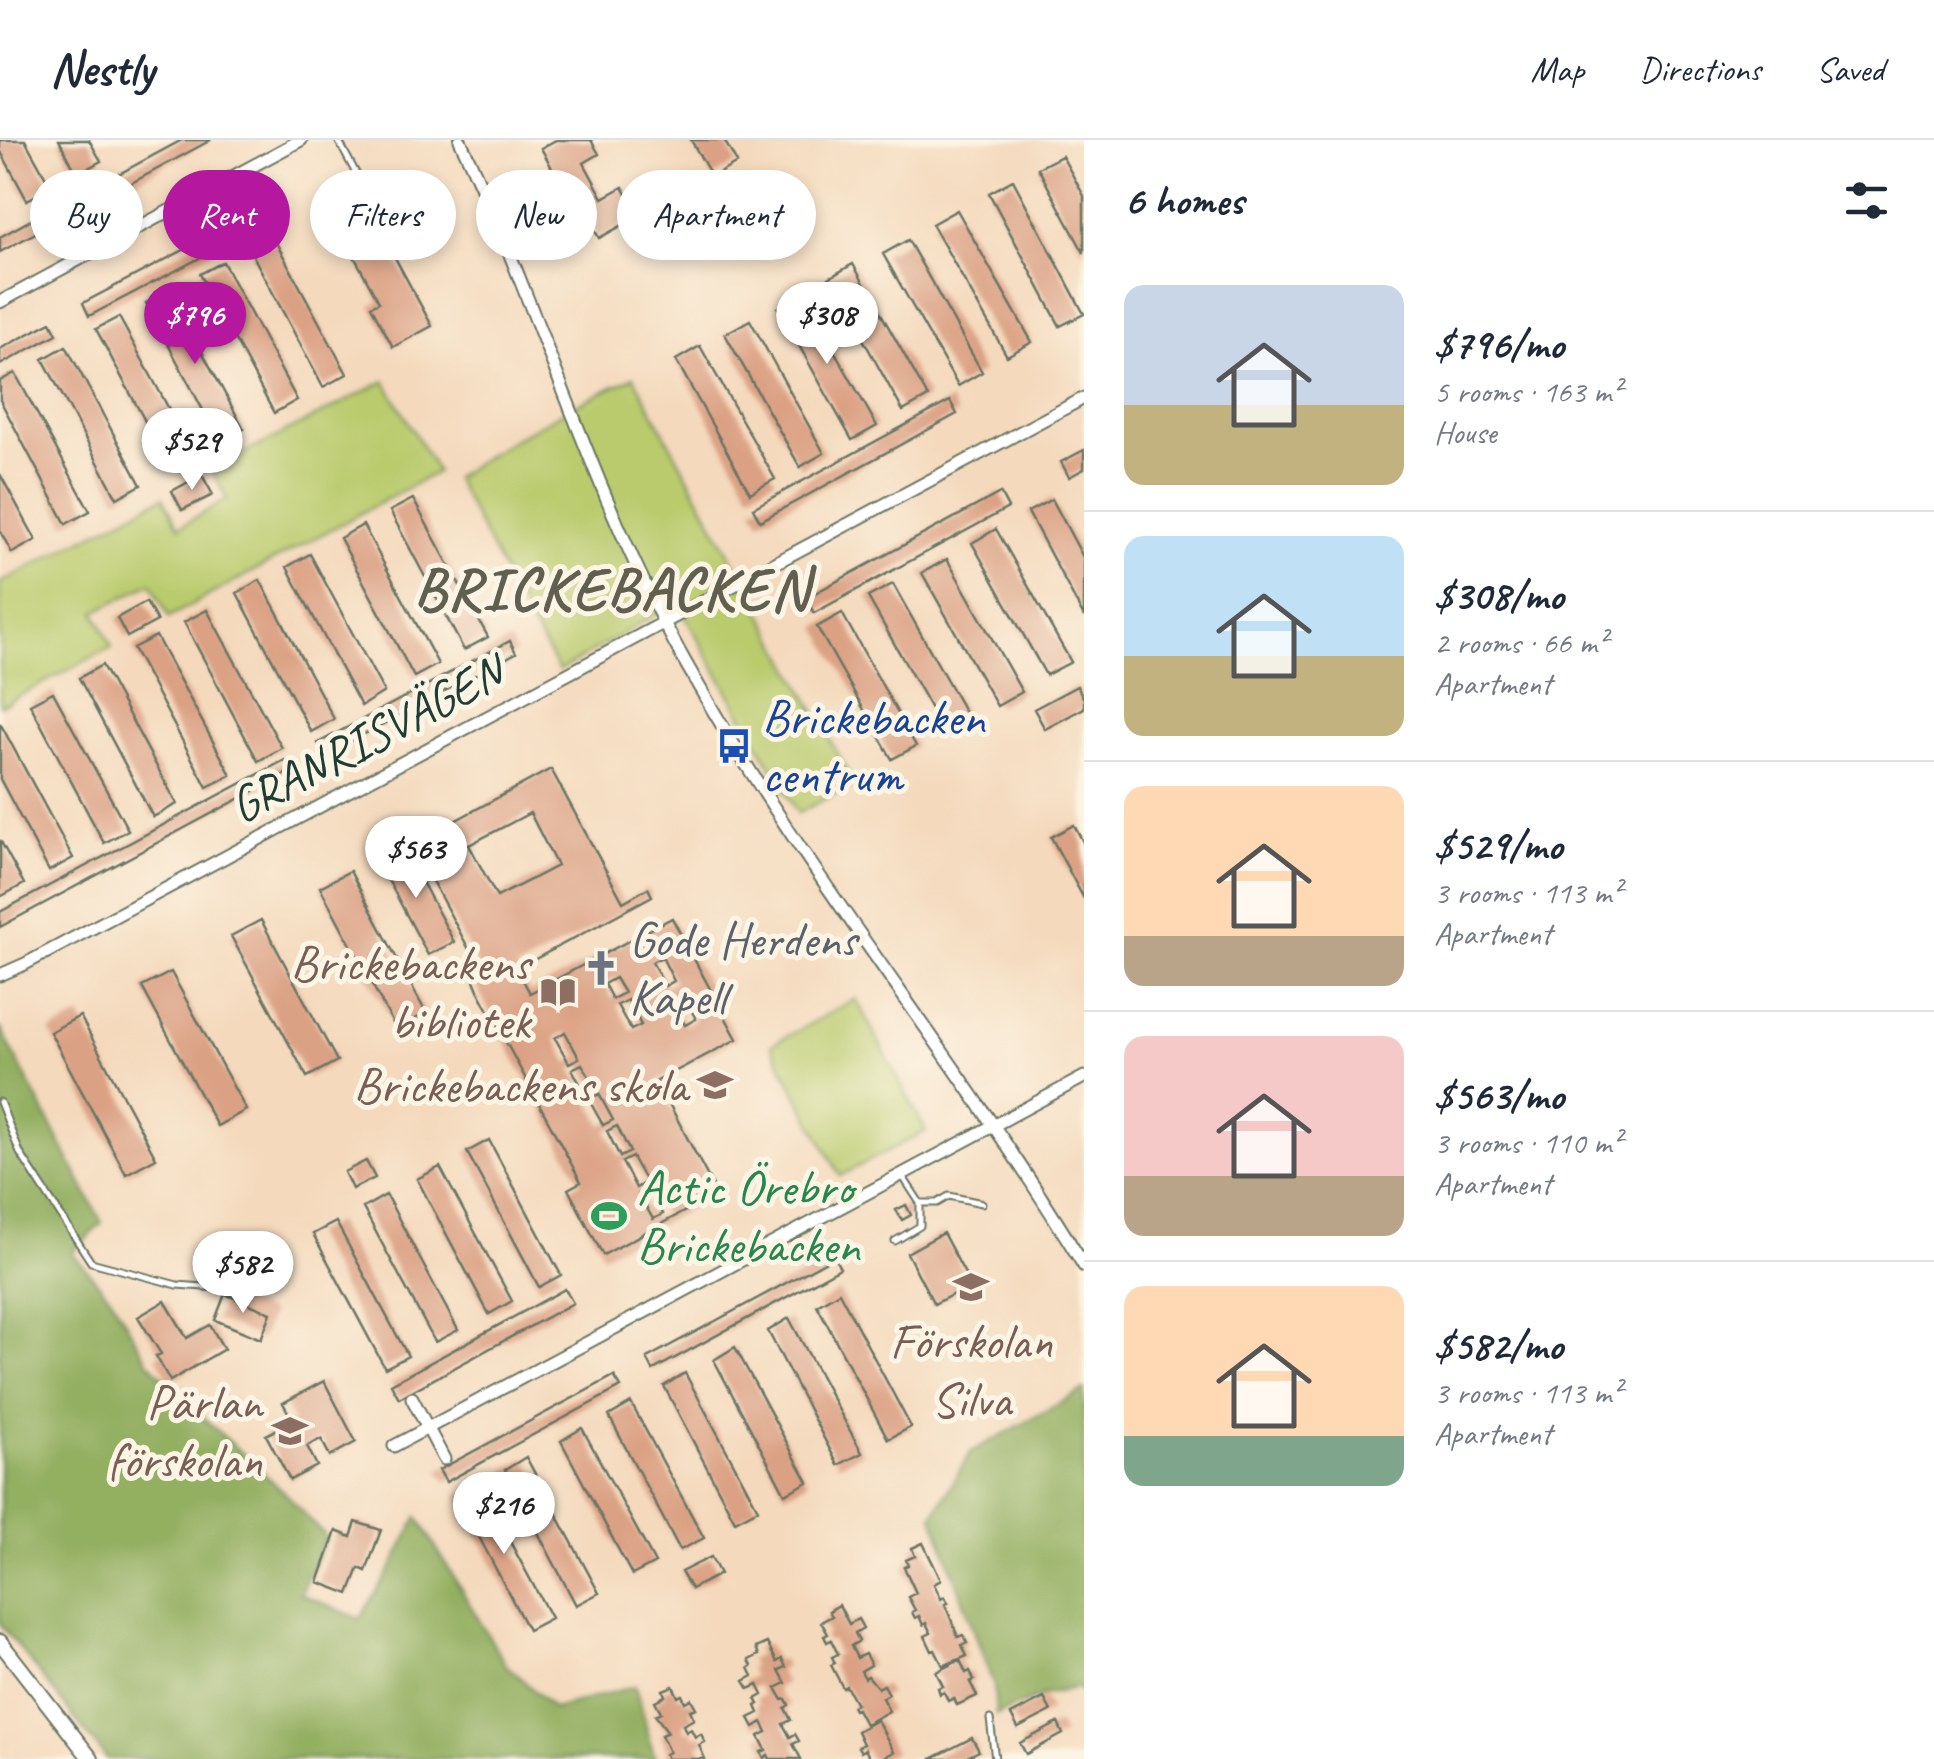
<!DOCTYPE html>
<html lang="en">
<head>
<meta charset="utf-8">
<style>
  :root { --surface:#fff; --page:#f2f2f3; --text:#1f2937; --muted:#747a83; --line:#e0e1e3; --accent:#b5179e }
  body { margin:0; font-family:Caveat,sans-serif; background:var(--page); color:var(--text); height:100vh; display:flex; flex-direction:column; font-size:38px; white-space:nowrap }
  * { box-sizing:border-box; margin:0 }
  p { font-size:32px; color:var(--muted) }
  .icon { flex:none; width:55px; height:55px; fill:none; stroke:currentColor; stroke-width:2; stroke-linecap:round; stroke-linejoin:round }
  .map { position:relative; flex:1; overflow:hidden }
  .sheet { display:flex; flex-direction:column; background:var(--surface); width:850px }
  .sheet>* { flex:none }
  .banner { position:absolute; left:30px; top:30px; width:902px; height:90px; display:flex; gap:20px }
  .price { position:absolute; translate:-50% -85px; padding:0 22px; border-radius:35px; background:#fff; color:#222; font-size:32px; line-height:65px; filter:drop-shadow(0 2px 5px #0008) }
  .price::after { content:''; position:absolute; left:50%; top:60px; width:30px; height:22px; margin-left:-15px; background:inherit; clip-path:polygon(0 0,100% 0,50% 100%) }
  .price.selected { background:var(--accent); color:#fff }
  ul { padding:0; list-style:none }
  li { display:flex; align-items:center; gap:30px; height:250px; padding:0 40px }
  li+li { border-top:2px solid var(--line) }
  li span { display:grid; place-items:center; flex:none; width:280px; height:200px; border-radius:20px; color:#555 }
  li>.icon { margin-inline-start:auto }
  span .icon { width:120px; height:120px; fill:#fffc; stroke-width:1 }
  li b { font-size:42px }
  h2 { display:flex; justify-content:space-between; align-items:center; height:120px; padding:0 40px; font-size:42px }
  .chip { padding:0 35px; border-radius:45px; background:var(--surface); box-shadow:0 5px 15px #0003; font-size:35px; line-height:90px }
  .chip.selected { background:var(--accent); color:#fff }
  header { display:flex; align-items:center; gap:60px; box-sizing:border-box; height:140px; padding:0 50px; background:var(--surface); border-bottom:2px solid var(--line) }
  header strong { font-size:48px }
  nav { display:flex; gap:55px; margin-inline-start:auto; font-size:35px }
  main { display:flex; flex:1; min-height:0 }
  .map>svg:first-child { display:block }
  .green { fill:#bacb6d; stroke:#6c8450; stroke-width:2.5 }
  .forest { fill:#93af60; stroke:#59764a; stroke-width:2.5 }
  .building { fill:#dba184; fill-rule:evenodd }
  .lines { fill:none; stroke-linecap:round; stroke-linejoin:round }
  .service-casing { stroke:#6a7464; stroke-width:9 }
  .minor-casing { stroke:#6a7464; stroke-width:15 }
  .tertiary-casing { stroke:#6a7464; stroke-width:18 }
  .service { stroke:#fff; stroke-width:5 }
  .minor { stroke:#fff; stroke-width:11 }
  .tertiary { stroke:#fff; stroke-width:14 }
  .labels { text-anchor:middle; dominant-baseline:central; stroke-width:10; stroke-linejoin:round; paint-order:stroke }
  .transit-label { font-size:50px; fill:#164399; stroke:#fcf5e5; text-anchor:start }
  .street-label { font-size:50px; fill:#1f3d34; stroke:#fcf5e5 }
  .worship-label { font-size:50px; fill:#5b616d; stroke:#fcf5e5; text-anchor:start }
  .education-label { font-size:50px; fill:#785e54; stroke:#fcf5e5; text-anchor:end }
  .leisure-label { font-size:50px; fill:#27864d; stroke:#fcf5e5; text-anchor:start }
  .district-label { font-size:60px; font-weight:bold; letter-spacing:2.5px; fill:#616050; stroke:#fcf5e5 }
</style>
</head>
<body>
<header>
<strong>Nestly</strong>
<nav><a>Map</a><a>Directions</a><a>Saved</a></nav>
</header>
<main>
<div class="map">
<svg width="1084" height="1619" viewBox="0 0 1084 1619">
  <rect width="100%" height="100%" fill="#fcf5e5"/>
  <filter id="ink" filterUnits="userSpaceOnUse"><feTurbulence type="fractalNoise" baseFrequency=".01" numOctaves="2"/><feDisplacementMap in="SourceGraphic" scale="20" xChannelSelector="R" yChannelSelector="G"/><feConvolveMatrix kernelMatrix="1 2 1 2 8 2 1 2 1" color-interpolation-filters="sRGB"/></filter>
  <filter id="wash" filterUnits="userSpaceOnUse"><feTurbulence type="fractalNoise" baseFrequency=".0048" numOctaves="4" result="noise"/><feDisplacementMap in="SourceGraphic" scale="40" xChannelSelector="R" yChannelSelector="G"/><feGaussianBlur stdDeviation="2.25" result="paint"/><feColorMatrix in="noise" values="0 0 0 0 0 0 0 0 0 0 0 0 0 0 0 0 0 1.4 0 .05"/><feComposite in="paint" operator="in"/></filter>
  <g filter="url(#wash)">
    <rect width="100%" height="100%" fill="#f4d9bc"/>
    <path class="green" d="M634,237L854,644L798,673L677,462L559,531L530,482L454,338C511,297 571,267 634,237Z
      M385,241L437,332L169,477L151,443L95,472L112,507L0,566V443L163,357L179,387L227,359L212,330Z
      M856,859L926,991L840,1036L771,905Z"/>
    <path class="forest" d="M0,887L102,1083L72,1113L112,1159L148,1221L198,1273L286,1354L326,1397L300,1454L360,1479L393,1426L418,1377L505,1524L554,1569L635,1546L655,1619H107L0,1484Z
      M1084,1250V1559L1078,1547L1044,1555L996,1575L994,1546L933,1376L971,1312Z"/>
    <g id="blocks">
      <path class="building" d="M0,0H25L51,47L27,60L0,10Z
        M59,0H89L101,21L77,34Z
        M182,0H211L76,73L69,61Z
        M556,0H591L599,14L584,23L603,58L623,47L639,76L599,98L563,33L557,37L541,8Z
        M691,0H724L737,23L712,37Z
        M1062,16L1084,56V113L1038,28Z
        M1013,40L1084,174L1060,186L989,53Z
        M62,63L69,75L0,112V97Z
        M273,63L280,76L89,176L83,163Z
        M957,70L1032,202L1007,216L932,84Z
        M380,90L432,186L393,207L371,166L379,162L349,107Z
        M272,95L347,234L323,247L249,108Z
        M908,100L982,232L958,246L883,114Z
        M223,122L297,260L274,273L200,134Z
        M853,124L928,257L903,271L829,138Z
        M169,151L244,289L220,302L146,163Z
        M802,154L877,286L852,300L778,168Z
        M119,177L194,315L170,328L96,189Z
        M750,180L824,313L800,327L725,194Z
        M51,182L57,194L0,225V209Z
        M66,206L141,345L117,358L43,219Z
        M700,206L775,339L750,353L676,220Z
        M15,233L90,371L66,384L0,260V241Z
        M950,261L957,274L760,381L753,368Z
        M1084,310V329L1069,337L1061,322Z
        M0,334L36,400L12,413L0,391Z
        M202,335L213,355L182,370L172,351Z
        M1000,353L1008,368L814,473L806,458Z
        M413,359L488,497L464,510L390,371Z
        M1052,359L1084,419V477L1028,372Z
        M363,385L438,524L414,537L340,398Z
        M996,389L1071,522L1046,535L972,403Z
        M310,414L384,552L361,566L287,427Z
        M947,419L1022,552L997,566L922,433Z
        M260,440L334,579L311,592L237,453Z
        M893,444L967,576L943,590L868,457Z
        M146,462L157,481L127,497L117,478Z
        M207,470L282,608L258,621L184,482Z
        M842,473L916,606L892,619L817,487Z
        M156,496L231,635L207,647L133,508Z
        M510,501L516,513L325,615L318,603Z
        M102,525L177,664L153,677L79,538Z
        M1077,546L1084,559V568L1045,589L1034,569Z
        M53,552L128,690L104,703L30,564Z
        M0,583L73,718L49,731L0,639Z
        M285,620L291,631L0,787V772Z
        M551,629L623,762L648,748L652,756L517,829L530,853L672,778L737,899L657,941L717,1054L603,1115L568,1049L581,1042L478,850L474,840L483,835L412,704ZM530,673L557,726L497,757L469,705ZM662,817L674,841L665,846L652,822ZM615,838L624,853L612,859L604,844ZM628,860L641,885L631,890L617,865ZM690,868L696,879L685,885L679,874ZM565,892L579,918L569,923L555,898ZM582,924L596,949L586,955L572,929ZM599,954L613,980L603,985L589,960ZM617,986L630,1012L620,1017L607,991ZM632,1017L646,1042L636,1048L622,1022ZM649,1048L663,1074L653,1079L639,1054Z
        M1074,685L1084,704V759L1051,697Z
        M0,700L24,744L0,757Z
        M403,706L454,802L428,815L377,719Z
        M350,731L426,873L396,889L320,747Z
        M261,780L337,921L307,937L231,796Z
        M171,832L246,970L217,986L142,847Z
        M80,876L156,1018L126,1034L50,892Z
        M489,1000L561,1135L539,1147L467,1012Z
        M366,1021L375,1038L352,1049L344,1032Z
        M440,1027L512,1161L489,1174L417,1039Z
        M386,1055L458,1190L435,1202L363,1068Z
        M906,1065L911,1075L902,1080L896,1070Z
        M336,1082L408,1216L385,1228L313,1094Z
        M943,1093L971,1145L934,1164L907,1113Z
        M834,1117L840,1128L653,1230L647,1218Z
        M565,1149L573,1163L399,1258L391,1244Z
        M839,1152L911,1287L888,1299L817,1165Z
        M225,1154L271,1173L261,1199L215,1180Z
        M165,1161L187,1198L210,1185L224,1209L170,1241L156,1216L161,1214L138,1177Z
        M789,1178L862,1313L838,1325L768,1191Z
        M735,1207L808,1342L785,1354L714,1220Z
        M685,1233L758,1369L735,1381L664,1246Z
        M614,1236L621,1247L446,1342L439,1330Z
        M324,1241L356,1302L330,1316L321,1299L307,1306L317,1326L290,1340L266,1295L293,1281L283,1263Z
        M631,1263L704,1398L680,1410L609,1276Z
        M582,1288L655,1423L632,1435L561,1301Z
        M526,1317L599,1453L576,1465L505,1330Z
        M479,1344L551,1478L528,1490L457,1355Z
        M356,1382L381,1390L366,1431L359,1428L349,1454L318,1442L336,1391L351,1397Z
        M923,1403L941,1440L934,1444L941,1459L944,1457L948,1463L945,1464L958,1497L963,1495L967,1503L962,1505L967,1516L943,1526L935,1510L932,1511L925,1496L931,1493L926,1483L923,1485L919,1476L915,1478L912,1472L915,1470L908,1457L916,1453L904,1427L908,1425L906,1420L915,1416L912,1408Z
        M711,1417L720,1434L691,1449L681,1432Z
        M839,1465L849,1484L858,1479L863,1488L855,1493L859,1501L851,1506L857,1518L865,1514L871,1525L861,1531L865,1538L868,1536L878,1548L884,1545L889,1554L882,1558L889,1571L865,1584L857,1569L854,1570L852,1566L856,1564L846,1546L843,1548L831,1525L835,1523L832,1517L838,1514L831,1500L827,1502L824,1496L828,1494L821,1482L832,1476L829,1471Z
        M767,1503L777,1522L782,1519L786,1527L779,1530L786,1543L776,1548L783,1560L786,1559L789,1565L785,1568L791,1580L783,1584L790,1597L795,1594L799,1601L793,1604L801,1619H770L768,1615L764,1618L761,1612L766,1610L759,1596L767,1592L762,1582L754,1587L749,1578L759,1573L756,1566L759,1564L756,1559L763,1555L758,1545L749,1549L744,1541L753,1536L749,1528L752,1526L749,1520L759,1515L756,1508Z
        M960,1520L966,1533L970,1531L974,1540L970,1542L977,1556L957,1565L954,1558L948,1561L944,1552L940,1554L938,1548L943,1546L936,1532Z
        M673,1546L678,1557L682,1555L685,1562L691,1559L696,1568L690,1570L694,1579L683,1585L686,1592L691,1589L695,1597L701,1594L705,1602L699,1605L705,1619H667L665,1614L669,1612L661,1595L668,1592L655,1575L661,1572L655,1561L665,1556L663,1550Z
        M1044,1558L1051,1571L1018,1588L1011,1575Z
        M877,1580L894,1612L880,1619H870L865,1609L861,1612L858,1607L863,1604L857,1591Z
        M1058,1583L1063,1594L1026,1614L1020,1603Z
        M972,1598L979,1611L963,1619H931Z"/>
    </g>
  </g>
  <g filter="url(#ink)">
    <use href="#blocks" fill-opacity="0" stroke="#6a7464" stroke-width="2.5"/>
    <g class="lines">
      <defs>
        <path id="service" d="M338,0L378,74
          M0,962L20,1013L91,1122L177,1145L218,1148
          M903,1037L920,1063H937L949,1056L982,1063
          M895,1101L920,1086V1063
          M990,1579L995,1619"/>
        <path id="minor" d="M460,0C541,171 592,355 684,520C802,732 959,919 1084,1126
          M0,162L301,0
          M0,835L25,824L1084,258
          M412,1258L444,1319
          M394,1306L1084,937"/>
        <path id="tertiary" d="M0,1502L91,1619"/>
      </defs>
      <use href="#service" class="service-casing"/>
      <use href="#minor" class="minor-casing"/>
      <use href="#tertiary" class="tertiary-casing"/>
      <use href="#service" class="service"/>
      <use href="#minor" class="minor"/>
      <use href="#tertiary" class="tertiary"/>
    </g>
  </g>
  <defs>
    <symbol id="bus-bare" viewBox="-9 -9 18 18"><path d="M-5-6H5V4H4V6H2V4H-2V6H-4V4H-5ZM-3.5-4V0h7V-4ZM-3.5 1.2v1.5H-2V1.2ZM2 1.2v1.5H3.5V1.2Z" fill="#1a4fb4" stroke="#fcf5e5" stroke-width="2.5" paint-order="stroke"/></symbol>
    <symbol id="church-bare" viewBox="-9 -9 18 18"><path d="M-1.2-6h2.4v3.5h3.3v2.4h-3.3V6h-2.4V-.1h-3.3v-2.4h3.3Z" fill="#6b7280" stroke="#fcf5e5" stroke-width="2.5" paint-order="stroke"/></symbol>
    <symbol id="library-bare" viewBox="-9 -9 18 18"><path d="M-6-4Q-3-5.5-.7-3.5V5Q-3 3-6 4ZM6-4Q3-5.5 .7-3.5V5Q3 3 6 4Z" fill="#8d6e63" stroke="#fcf5e5" stroke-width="2.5" paint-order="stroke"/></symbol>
    <symbol id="school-bare" viewBox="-9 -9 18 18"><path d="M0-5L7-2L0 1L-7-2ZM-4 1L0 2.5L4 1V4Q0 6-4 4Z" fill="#8d6e63" stroke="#fcf5e5" stroke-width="2.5" paint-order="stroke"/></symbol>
    <symbol id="stadium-bare" viewBox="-9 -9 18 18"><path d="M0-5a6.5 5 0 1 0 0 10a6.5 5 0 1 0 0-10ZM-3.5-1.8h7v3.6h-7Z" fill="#2e9e5b" stroke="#fcf5e5" stroke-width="2.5" paint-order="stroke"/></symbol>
  </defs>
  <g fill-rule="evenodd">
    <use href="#bus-bare" x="709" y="581" width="50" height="50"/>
    <use href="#church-bare" x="576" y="803" width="50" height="50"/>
    <use href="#library-bare" x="533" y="827" width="50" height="50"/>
    <use href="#school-bare" x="690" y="920" width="50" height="50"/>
    <use href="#stadium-bare" x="584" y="1051" width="50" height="50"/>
    <use href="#school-bare" x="946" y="1122" width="50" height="50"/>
    <use href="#school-bare" x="265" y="1266" width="50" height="50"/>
  </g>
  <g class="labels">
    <g class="transit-label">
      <text x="762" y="577">Brickebacken<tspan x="762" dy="58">centrum</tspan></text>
    </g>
    <g class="street-label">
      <text transform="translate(366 599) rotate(-28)">GRANRISVÄGEN</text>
    </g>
    <g class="worship-label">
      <text x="629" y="799">Gode Herdens<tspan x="629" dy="58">Kapell</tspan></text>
    </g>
    <g class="education-label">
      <text x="530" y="823">Brickebackens<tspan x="530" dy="58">bibliotek</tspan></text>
      <text x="687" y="945">Brickebackens skola</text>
      <text x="971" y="1201" text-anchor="middle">Förskolan<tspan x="971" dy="58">Silva</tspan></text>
      <text x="262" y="1262">Pärlan<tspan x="262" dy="58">förskolan</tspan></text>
    </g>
    <g class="leisure-label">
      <text x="637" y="1047">Actic Örebro<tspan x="637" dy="58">Brickebacken</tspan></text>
    </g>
    <g class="district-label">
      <text x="612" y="449">BRICKEBACKEN</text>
    </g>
  </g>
</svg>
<b class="price selected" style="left:195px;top:227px">$796</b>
<b class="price" style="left:827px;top:227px">$308</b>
<b class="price" style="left:192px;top:353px">$529</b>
<b class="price" style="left:416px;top:761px">$563</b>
<b class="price" style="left:243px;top:1176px">$582</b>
<b class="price" style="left:504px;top:1417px">$216</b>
<div class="banner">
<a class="chip">Buy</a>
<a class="chip selected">Rent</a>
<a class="chip">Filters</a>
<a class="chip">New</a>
<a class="chip">Apartment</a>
</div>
</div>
<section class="sheet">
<h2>6 homes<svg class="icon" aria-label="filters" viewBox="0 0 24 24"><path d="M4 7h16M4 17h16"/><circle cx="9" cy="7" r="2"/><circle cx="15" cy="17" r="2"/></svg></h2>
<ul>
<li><span style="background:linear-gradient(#c9d6e8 60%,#c2b280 0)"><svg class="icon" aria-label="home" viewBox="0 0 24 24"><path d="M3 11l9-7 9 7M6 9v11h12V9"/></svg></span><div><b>$796/mo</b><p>5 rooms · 163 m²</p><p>House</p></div></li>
<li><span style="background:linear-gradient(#bfe0f5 60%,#c2b280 0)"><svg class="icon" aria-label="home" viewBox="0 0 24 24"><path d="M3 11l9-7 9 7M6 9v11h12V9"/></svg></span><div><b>$308/mo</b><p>2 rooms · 66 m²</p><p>Apartment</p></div></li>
<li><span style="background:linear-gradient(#ffd9b3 75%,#b9a48a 0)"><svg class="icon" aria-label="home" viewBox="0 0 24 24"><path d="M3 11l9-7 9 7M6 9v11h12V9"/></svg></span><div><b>$529/mo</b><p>3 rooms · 113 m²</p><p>Apartment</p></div></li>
<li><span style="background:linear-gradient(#f6c9c9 70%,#b9a48a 0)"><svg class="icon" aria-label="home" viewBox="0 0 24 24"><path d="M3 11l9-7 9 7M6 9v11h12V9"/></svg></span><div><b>$563/mo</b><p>3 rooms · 110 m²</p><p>Apartment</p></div></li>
<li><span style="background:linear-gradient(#ffd9b3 75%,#7fa58c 0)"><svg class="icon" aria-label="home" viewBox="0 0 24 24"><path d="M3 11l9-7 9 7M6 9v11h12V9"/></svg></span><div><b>$582/mo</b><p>3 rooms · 113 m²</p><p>Apartment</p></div></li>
</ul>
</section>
</main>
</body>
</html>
